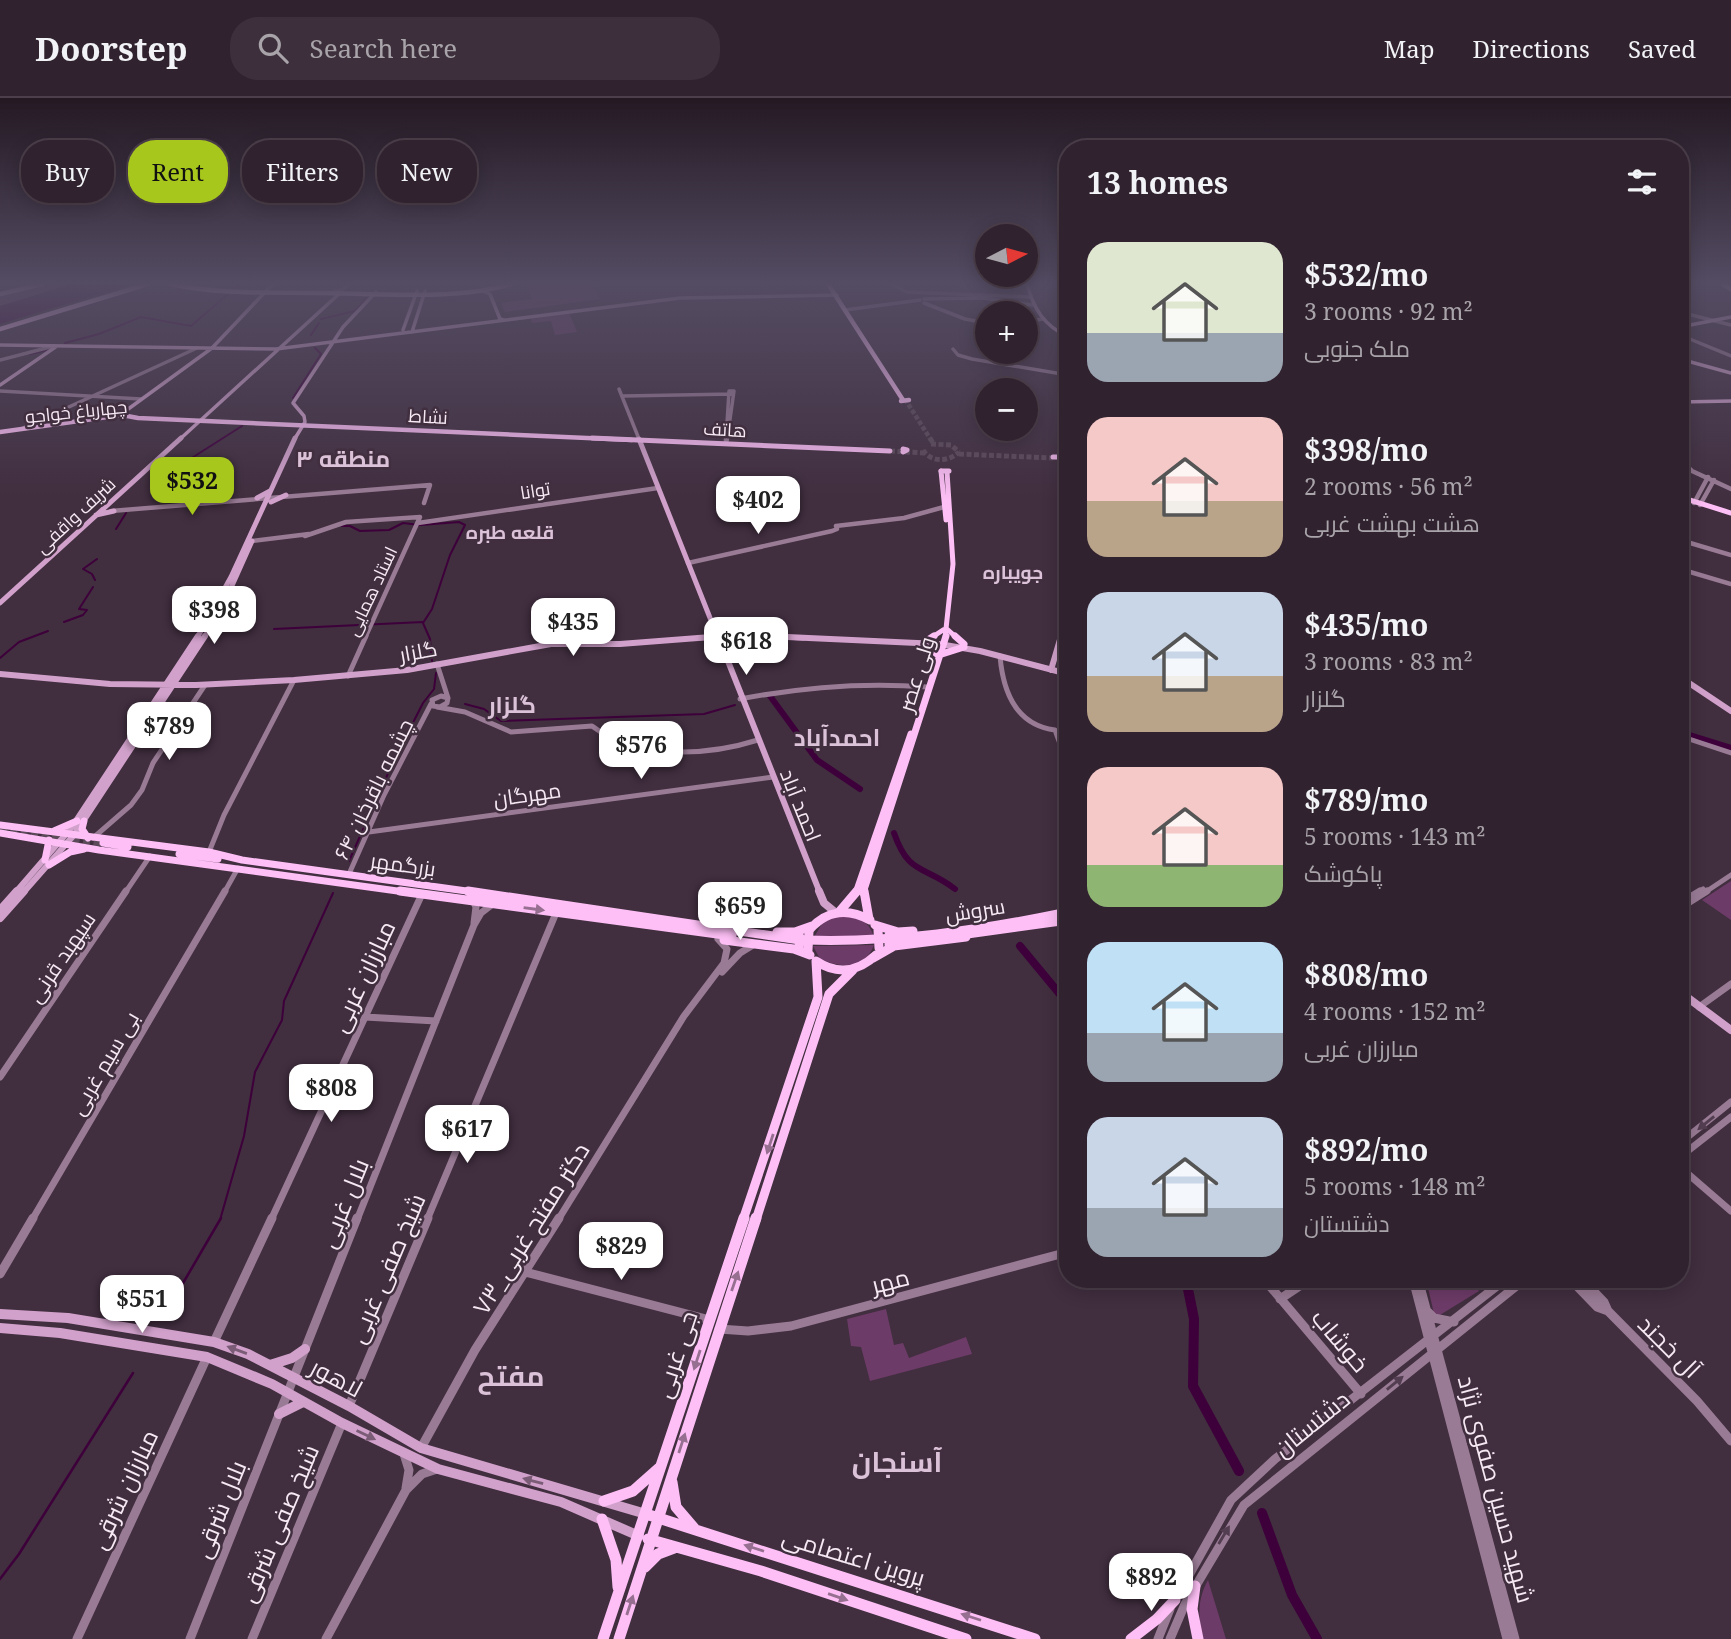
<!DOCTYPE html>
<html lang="en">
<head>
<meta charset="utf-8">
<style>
  :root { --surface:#31222f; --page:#3d2f3b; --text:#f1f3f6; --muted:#a8a4aa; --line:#4c3f4b; --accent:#a8c71d }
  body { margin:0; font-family:"Noto Serif",Cairo,serif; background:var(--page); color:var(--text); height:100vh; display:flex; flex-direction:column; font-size:26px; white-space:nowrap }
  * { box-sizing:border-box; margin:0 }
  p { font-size:23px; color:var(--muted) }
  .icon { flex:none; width:38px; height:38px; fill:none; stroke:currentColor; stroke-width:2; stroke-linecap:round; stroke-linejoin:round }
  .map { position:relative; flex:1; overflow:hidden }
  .side { position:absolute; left:1059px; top:42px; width:630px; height:1148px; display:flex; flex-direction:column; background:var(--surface); border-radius:28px; box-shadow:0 4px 18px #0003,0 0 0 2px var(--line) }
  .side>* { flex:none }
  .hud { position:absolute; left:21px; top:42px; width:665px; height:63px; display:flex; gap:14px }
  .needle { width:46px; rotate:84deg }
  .controls { position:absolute; left:975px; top:126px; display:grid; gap:14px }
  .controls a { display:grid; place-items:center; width:63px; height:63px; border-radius:50%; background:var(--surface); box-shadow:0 4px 18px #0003,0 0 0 2px var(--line); font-size:35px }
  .price { position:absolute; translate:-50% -60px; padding:0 16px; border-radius:14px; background:#fff; color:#222; font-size:23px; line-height:46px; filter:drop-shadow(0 2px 4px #0008) }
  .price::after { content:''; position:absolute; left:50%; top:42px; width:21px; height:16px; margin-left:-10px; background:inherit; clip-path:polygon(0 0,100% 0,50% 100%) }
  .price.current { background:var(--accent); color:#111 }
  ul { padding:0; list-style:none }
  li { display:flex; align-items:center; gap:21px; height:175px; padding:0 28px }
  li span { display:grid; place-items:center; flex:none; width:196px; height:140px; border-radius:21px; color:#555 }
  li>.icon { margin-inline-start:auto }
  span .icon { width:84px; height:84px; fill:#fffc; stroke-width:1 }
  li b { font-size:30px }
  h2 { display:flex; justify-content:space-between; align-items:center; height:84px; padding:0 28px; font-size:30px }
  .tag { padding:0 24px; border-radius:28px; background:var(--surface); box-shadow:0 4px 18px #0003,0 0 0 2px var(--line); font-size:24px; line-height:63px }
  .tag.current { background:var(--accent); color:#111 }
  header { display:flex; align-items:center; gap:42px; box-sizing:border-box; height:98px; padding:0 35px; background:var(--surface); border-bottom:2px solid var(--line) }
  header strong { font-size:33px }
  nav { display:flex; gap:38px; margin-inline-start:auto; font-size:24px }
  .search { width:490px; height:63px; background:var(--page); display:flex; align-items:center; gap:18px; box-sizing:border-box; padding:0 24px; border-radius:28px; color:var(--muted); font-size:26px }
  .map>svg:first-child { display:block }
  .green { fill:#6d3b68 }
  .water { fill:#3e003b }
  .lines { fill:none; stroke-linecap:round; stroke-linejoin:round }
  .stream-far1 { stroke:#3e003b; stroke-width:2 }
  .stream { stroke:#3e003b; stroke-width:2.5 }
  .river-far2 { stroke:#3e003b; stroke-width:6 }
  .river-far1 { stroke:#3e003b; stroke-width:8 }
  .river { stroke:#3e003b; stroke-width:10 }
  .primary-tunnel-far2 { stroke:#5c4a5a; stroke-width:4.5; stroke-dasharray:4.5 2; stroke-linecap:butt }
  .primary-tunnel-far1 { stroke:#5c4a5a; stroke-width:5; stroke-dasharray:5 2.5; stroke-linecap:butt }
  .primary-tunnel { stroke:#5c4a5a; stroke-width:7; stroke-dasharray:7 3.5; stroke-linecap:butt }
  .tertiary-far4 { stroke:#997b95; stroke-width:3.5 }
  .tertiary-far3 { stroke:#997b95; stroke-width:4.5 }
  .tertiary-far2 { stroke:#997b95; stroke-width:5 }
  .tertiary-far1 { stroke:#997b95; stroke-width:7 }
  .tertiary { stroke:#997b95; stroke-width:9 }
  .secondary-far4 { stroke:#d1a1cb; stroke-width:3.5 }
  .secondary-far3 { stroke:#d1a1cb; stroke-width:5 }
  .secondary-far2 { stroke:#d1a1cb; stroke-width:6 }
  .secondary-far1 { stroke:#d1a1cb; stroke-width:8 }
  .secondary { stroke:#d1a1cb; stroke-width:10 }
  .primary-far4 { stroke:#fdbff5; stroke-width:4.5 }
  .primary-far3 { stroke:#fdbff5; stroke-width:5 }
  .primary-far2 { stroke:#fdbff5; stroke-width:7 }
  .primary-far1 { stroke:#fdbff5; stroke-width:9 }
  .primary { stroke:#fdbff5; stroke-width:11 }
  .trunk { stroke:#fadaf6; stroke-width:4.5 }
  .primary-bridge-far2 { stroke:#fdbff5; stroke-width:4.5 }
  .primary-bridge-far1 { stroke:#fdbff5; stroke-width:5 }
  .primary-bridge { stroke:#fdbff5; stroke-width:9 }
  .oneway { fill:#966f91 }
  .oneway2 { fill:#533d50 }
  .oneway3 { fill:#7b5c77 }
  .labels { text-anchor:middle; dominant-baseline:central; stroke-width:5; stroke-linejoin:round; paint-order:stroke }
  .far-street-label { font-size:18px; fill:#f6e9f4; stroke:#412e3f }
  .far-neighbourhood-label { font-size:19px; font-weight:bold; fill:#dbc2d8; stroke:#412e3f }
  .street-label { font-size:21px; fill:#f6e9f4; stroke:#412e3f }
  .far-district-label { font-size:23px; font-weight:bold; fill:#dbc2d8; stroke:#412e3f }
  .neighbourhood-label { font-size:23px; font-weight:bold; fill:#dbc2d8; stroke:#412e3f }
  .quarter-label { font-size:24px; font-weight:bold; fill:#dbc2d8; stroke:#412e3f }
  .near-street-label { font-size:24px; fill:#f6e9f4; stroke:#412e3f }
  .near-neighbourhood-label { font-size:28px; font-weight:bold; fill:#dbc2d8; stroke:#412e3f }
</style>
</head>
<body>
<header>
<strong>Doorstep</strong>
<div class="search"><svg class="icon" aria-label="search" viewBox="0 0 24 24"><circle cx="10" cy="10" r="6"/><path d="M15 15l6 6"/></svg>Search here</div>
<nav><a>Map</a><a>Directions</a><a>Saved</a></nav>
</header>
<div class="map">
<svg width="1731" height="1541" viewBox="0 0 1731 1541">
  <rect width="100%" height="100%" fill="#412e3f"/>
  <path class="green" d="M46,186H71L0,208V198Z
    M527,186H593L600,201L505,214L501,205L532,201Z
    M569,215L577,234L555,237L551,223L532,225L531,221Z
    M1731,783V822L1702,802Z
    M842,817C858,820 869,822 874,839L813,841L823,824Z
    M874,847C865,872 840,870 820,861L813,848Z
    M1426,1181H1469L1479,1193L1435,1220Z
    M886,1211L894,1247L903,1245L909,1260L966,1239L972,1256L870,1283L861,1249L851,1248L847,1221Z
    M1208,1482L1226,1541H1203C1198,1519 1197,1502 1208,1482Z"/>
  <path class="water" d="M73,186H133L0,226V208Z"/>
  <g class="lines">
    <path class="stream-far1" d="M237,189L239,186
      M321,221L355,213L368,199
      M311,237L319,225
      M65,245L99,236L141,219L191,228L228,196
      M30,256L48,252
      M293,300L321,256L315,250
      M152,396L168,382L165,377L242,328
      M342,428H350L360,433L389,432L403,425L420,427L459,424L465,427L450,457L432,511L423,525L430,541L432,563
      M116,431L126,415
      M95,482L92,476L83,471L97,461
      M64,524L83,517L87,512L79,511L93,489
      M274,531L423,524
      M0,560L19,544L48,533
      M465,606L484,611L501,623L704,616L735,607
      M349,763L394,662L423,605L434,591L436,575
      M220,1122L244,1038L255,974L282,922L284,903L333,795"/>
    <path class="stream" d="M165,1216L221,1120
      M0,1481L19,1456L133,1275"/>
    <path class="river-far2" d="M770,598L817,662L860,691
      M1680,634L1731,650
      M894,735C909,778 924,767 955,791"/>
    <path class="river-far1" d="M1020,848L1068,906"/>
    <path class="river" d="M1186,1181L1194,1221L1193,1288L1239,1373
      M1262,1415L1292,1497L1317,1541"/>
    <path class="primary-tunnel-far2" d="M905,301L931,342"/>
    <path class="primary-tunnel-far1" d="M930,340L933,345
      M931,346L951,347L959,354
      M923,352C931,365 949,364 959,354
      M890,353L924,355
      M959,356L1053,360"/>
    <path class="primary-tunnel" d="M0,731L103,745"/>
    <path class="tertiary-far4" d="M891,186L907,194L1030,199
      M267,192L273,186
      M334,193L342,192L349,186
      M924,201L983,200L1032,207
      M924,205L965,221L987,225
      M845,212L920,202
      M1680,214L1731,227
      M1026,223L1044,221
      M1680,237L1731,258
      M953,251L958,257L972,261L1068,277
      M0,262L54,248
      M619,291L639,341
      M0,293L141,301
      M623,298L733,296
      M21,331L197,250
      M726,342L729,293H734L727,342"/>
    <path class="tertiary-far3" d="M726,340V345L727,340
      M1680,362L1692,373L1731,391
      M1694,405L1708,379
      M1700,407L1714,382
      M111,413L430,387L424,405
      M418,425L658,390
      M305,438L346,424L420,419L365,540
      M1680,442L1731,457
      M252,443L309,436
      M688,465L832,433L837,431L836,428L904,420L944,409
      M1680,471L1731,486"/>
    <path class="tertiary-far2" d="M1000,558C1003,594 1016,627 1055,632L1068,668
      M437,566L448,600
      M348,578L366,538
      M441,598L448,600L447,605L440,609L433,608L432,602Z
      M740,601C803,589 863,584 927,589
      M437,609L465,614L511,634L592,628C637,662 707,658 758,642
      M1680,638L1731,655
      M369,734L773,679
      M93,740L131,707L142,692L153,665L205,587
      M209,754L224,717L294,582
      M349,776L384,697L431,606
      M125,795L150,758
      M224,795L238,770
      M1697,795L1703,791
      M1704,795L1731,777"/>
    <path class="tertiary-far1" d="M473,802L476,809L474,825
      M1682,804L1700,793
      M1680,810L1707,793
      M722,874L740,855L753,847
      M1699,909L1731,886
      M365,919L436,923
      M0,979L126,793
      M1680,1045L1731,1004
      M1680,1059L1731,1019
      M1680,1069L1731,1113
      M32,1122L225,793
      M271,1122L422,796
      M357,1122L474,827L481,815L494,805
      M427,1122L556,815
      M558,1122L684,918L724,865L727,851L718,841"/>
    <path class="tertiary" d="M525,1174L710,1222
      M0,1176L33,1120
      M1264,1181L1361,1296
      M1413,1181L1507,1541
      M1418,1181L1515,1541
      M1570,1181L1597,1209L1608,1213
      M1582,1181L1604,1204L1608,1213L1697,1303L1731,1343
      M1280,1201L1310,1181
      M1427,1213L1434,1220L1454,1224
      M719,1231L748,1233L791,1228L1068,1154
      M214,1244L272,1120
      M349,1308L428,1120
      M421,1350L475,1252L559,1120
      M404,1356L409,1372L406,1390
      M1175,1502L1231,1402L1275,1361L1506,1181
      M77,1541L207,1259
      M190,1541L357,1120
      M252,1541L342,1325
      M326,1541L406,1392L422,1376L437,1371
      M1158,1541L1170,1511
      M1170,1541L1185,1506L1244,1407L1525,1181"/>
    <path class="secondary-far4" d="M1027,186C1034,212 1044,227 1068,239
      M483,193L490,196L500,221L504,222
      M1680,229L1731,219
      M403,232L417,193
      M412,234L425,193
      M0,247L276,251L680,200L837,197
      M1680,261L1731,275
      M0,287L57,248
      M1680,304L1731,303
      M120,317L212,250L267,192
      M179,342L340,195
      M294,342L305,324L304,318L293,305L343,229L376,194"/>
    <path class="secondary-far3" d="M639,341L718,540
      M257,400L270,393
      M271,404L286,397
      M96,417L114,413
      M0,505L181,340
      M197,540L231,479L295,340
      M204,540L222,510L252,443
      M700,540L739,537L804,540
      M1060,540L1068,513"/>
    <path class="secondary-far2" d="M718,538L820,795
      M765,538L939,546
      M945,547L980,553L1068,576
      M1051,572L1061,538
      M0,576L110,586L196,587L294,582L407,572L551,546H620L724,538
      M1680,579L1731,613
      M15,795L72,729L198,538
      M23,795L74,737L205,538"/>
    <path class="secondary-far1" d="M819,793L824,805L835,814
      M0,812L17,793
      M0,820L24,793
      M1680,894L1731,932"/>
    <path class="secondary" d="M0,1216L68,1220L214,1244L248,1256L349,1308L421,1350L646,1416
      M0,1230L60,1235L207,1259L272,1286L342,1325L438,1371L561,1404L639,1438
      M270,1267L292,1260L305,1251
      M279,1316L303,1304"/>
    <path class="primary-far4" d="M170,186C221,197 273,194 325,195C381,196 457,202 511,186
      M828,186L903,302
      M0,196L43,186
      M0,231L148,186
      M0,334L122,317L138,320L632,342"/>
    <path class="primary-far3" d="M592,340L890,353
      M1053,359H1068
      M941,373L946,422
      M1680,399L1731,415
      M948,532L957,540
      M931,540L943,532
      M945,540L953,466L947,374"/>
    <path class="primary-far2" d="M955,538L964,546
      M928,542L934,538
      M924,545L937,556
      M942,556L964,549
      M84,723L82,731L88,740
      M0,727L209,754L242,762L481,795
      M54,733L77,723
      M0,735L99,752L412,795
      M103,745L128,749
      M179,756L218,761
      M45,762L49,742
      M49,767L70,754L84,751
      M856,795L911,636
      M863,795L946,538"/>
    <path class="primary-far1" d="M400,793L732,838
      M468,793L800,842
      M864,793L869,821
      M840,813L857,793
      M875,827L898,834L913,833
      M810,831C827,812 848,810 870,822
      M777,834H795L812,828
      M960,837L1068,822
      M724,842L794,851L810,857
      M805,842C894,845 981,832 1068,814
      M873,860L894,848L966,839
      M816,863C837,877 858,874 876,857
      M743,1122L818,899L816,863
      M756,1122L829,896L853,872"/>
    <path class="primary" d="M672,1384L676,1409L694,1430
      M604,1403L633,1393L659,1370
      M646,1416L1035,1541
      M602,1421L616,1462L618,1489
      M648,1441L761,1473L966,1541
      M645,1469L658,1456L674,1450
      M1195,1488L1192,1511L1198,1541
      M603,1541L744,1120
      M619,1541L756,1120
      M1131,1541L1157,1521L1175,1502"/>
    <path class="trunk" d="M1723,186L1731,191"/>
    <path class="primary-bridge-far2" d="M901,303L909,302"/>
    <path class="primary-bridge-far1" d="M903,351L907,352L903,354
      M941,373H949"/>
    <path class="primary-bridge" d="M878,832L879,850
      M889,837V847
      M799,849L800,839
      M808,852L809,833"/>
  </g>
  <defs><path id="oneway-solid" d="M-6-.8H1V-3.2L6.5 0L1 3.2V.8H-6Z" transform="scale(1.75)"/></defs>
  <g class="oneway">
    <use href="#oneway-solid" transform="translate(534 811) rotate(8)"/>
    <use href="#oneway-solid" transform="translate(770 1046) rotate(108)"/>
    <use href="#oneway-solid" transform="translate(735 1183) rotate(-71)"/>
    <use href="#oneway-solid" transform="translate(697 1262) rotate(108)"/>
    <use href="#oneway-solid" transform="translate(682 1345) rotate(-72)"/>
    <use href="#oneway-solid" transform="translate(754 1450) rotate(-162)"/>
    <use href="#oneway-solid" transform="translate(838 1499) rotate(19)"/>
    <use href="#oneway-solid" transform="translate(630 1507) rotate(-72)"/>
    <use href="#oneway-solid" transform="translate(971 1519) rotate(-162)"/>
  </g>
  <g class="oneway2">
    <use href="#oneway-solid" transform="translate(1706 1025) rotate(141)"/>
    <use href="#oneway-solid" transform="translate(1395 1285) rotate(-39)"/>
    <use href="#oneway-solid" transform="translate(1224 1437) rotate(-59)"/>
  </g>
  <g class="oneway3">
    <use href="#oneway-solid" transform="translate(237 1252) rotate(-160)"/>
    <use href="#oneway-solid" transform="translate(366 1337) rotate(26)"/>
    <use href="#oneway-solid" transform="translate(533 1383) rotate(-165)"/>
  </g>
  <linearGradient id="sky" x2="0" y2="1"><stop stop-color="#241923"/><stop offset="0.46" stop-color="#544c63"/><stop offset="1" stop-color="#544c63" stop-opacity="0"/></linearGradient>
  <rect width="1731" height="402" fill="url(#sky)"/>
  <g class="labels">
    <g class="far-street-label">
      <text transform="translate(76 313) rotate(-6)">چهارباغ خواجو</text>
      <text transform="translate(428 318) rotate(3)">نشاط</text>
      <text transform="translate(725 331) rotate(3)">هاتف</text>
      <text transform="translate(535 392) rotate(-9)">توانا</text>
      <text transform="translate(75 417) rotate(-43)">شریف واقفی</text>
      <text transform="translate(371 493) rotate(-65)">استاد همایی</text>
    </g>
    <g class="far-neighbourhood-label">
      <text x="510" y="434">قلعه طبره</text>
      <text x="1013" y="474">جویباره</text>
    </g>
    <g class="street-label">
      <text transform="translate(418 553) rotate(-10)">گلزار</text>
      <text transform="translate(916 576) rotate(-73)">ولی عصر</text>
      <text transform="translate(373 691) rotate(-64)">چشمه باقرخان ۶۴</text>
      <text transform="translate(527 696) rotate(-8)">مهرگان</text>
      <text transform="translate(801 707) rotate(68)">احمد آباد</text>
      <text transform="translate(403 766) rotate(8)">بزرگمهر</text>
      <text transform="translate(975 812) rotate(-9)">سروش</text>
      <text transform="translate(61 859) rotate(-56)">سپهبد قرنی</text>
      <text transform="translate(104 965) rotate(-60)">بی سیم غربی</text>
    </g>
    <g class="far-district-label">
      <text x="343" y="360">منطقه ۳</text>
    </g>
    <g class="neighbourhood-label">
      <text x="512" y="606">گلزار</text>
    </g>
    <g class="quarter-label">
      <text x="837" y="638">احمدآباد</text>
    </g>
    <g class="near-street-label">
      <text transform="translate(362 878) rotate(-65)">مبارزان غربی</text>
      <text transform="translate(343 1105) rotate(-68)">بلال غربی</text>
      <text transform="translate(530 1130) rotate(-58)">۷۳_دکتر مفتح غربی</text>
      <text transform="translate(386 1170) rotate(-67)">شیخ صفی غربی</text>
      <text transform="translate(890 1182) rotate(-14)">مهر</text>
      <text transform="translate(1341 1242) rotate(50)">خوشاب</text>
      <text transform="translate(1670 1248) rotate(45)">آل خجند</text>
      <text transform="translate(675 1256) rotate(-72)">جی غربی</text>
      <text transform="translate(337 1279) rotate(28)">لاهور</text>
      <text transform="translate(1311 1325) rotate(-39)">دشتستان</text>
      <text transform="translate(123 1391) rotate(-65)">مبارزان شرقی</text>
      <text transform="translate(1497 1391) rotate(75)">شهید حسین صفوی نژاد</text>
      <text transform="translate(219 1411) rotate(-68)">بلال شرقی</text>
      <text transform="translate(278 1425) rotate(-67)">شیخ صفی شرقی</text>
      <text transform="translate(854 1458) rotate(17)">پروین اعتصامی</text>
    </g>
    <g class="near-neighbourhood-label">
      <text x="511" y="1277">مفتح</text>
      <text x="897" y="1363">آسنجان</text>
    </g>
  </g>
</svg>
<div class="controls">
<a><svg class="needle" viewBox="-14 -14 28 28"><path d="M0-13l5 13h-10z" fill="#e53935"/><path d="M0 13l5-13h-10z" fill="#a8a4aa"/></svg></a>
<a>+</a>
<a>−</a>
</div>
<b class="price current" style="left:192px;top:419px">$532</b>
<b class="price" style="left:758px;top:438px">$402</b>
<b class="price" style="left:214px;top:548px">$398</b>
<b class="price" style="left:573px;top:560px">$435</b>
<b class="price" style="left:746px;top:579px">$618</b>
<b class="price" style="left:169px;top:664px">$789</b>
<b class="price" style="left:641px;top:683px">$576</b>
<b class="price" style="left:740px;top:844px">$659</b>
<b class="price" style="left:331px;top:1026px">$808</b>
<b class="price" style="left:467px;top:1067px">$617</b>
<b class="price" style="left:621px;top:1184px">$829</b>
<b class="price" style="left:142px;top:1237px">$551</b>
<b class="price" style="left:1151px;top:1515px">$892</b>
<div class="hud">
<a class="tag">Buy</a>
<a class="tag current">Rent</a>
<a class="tag">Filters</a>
<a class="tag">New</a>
</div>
<section class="side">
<h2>13 homes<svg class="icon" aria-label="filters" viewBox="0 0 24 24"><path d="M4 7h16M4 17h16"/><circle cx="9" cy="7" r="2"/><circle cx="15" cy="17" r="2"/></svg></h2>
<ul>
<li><span style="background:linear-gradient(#dfe7d0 65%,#9aa5b1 0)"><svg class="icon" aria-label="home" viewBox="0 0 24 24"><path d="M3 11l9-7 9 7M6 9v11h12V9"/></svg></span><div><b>$532/mo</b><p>3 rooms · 92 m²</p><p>ملک جنوبی</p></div></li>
<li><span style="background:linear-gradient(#f6c9c9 60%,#b9a48a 0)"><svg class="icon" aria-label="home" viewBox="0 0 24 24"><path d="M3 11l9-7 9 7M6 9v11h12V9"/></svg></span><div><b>$398/mo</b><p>2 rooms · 56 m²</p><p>هشت بهشت غربی</p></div></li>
<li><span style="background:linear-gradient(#c9d6e8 60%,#b9a48a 0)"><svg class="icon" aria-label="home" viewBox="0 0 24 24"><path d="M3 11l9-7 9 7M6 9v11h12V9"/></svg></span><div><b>$435/mo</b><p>3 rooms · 83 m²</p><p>گلزار</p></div></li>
<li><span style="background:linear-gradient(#f6c9c9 70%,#8fb573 0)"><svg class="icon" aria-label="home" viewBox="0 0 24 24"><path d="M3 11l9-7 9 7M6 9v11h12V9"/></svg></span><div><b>$789/mo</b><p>5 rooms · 143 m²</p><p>پاکوشک</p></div></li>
<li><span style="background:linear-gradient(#bfe0f5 65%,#9aa5b1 0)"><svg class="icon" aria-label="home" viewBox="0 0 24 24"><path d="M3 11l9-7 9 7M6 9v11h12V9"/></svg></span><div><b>$808/mo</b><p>4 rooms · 152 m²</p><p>مبارزان غربی</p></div></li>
<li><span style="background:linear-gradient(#c9d6e8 65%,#9aa5b1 0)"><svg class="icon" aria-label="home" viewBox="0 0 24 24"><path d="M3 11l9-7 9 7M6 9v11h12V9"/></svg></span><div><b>$892/mo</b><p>5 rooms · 148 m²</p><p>دشتستان</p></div></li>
</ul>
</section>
</div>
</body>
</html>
